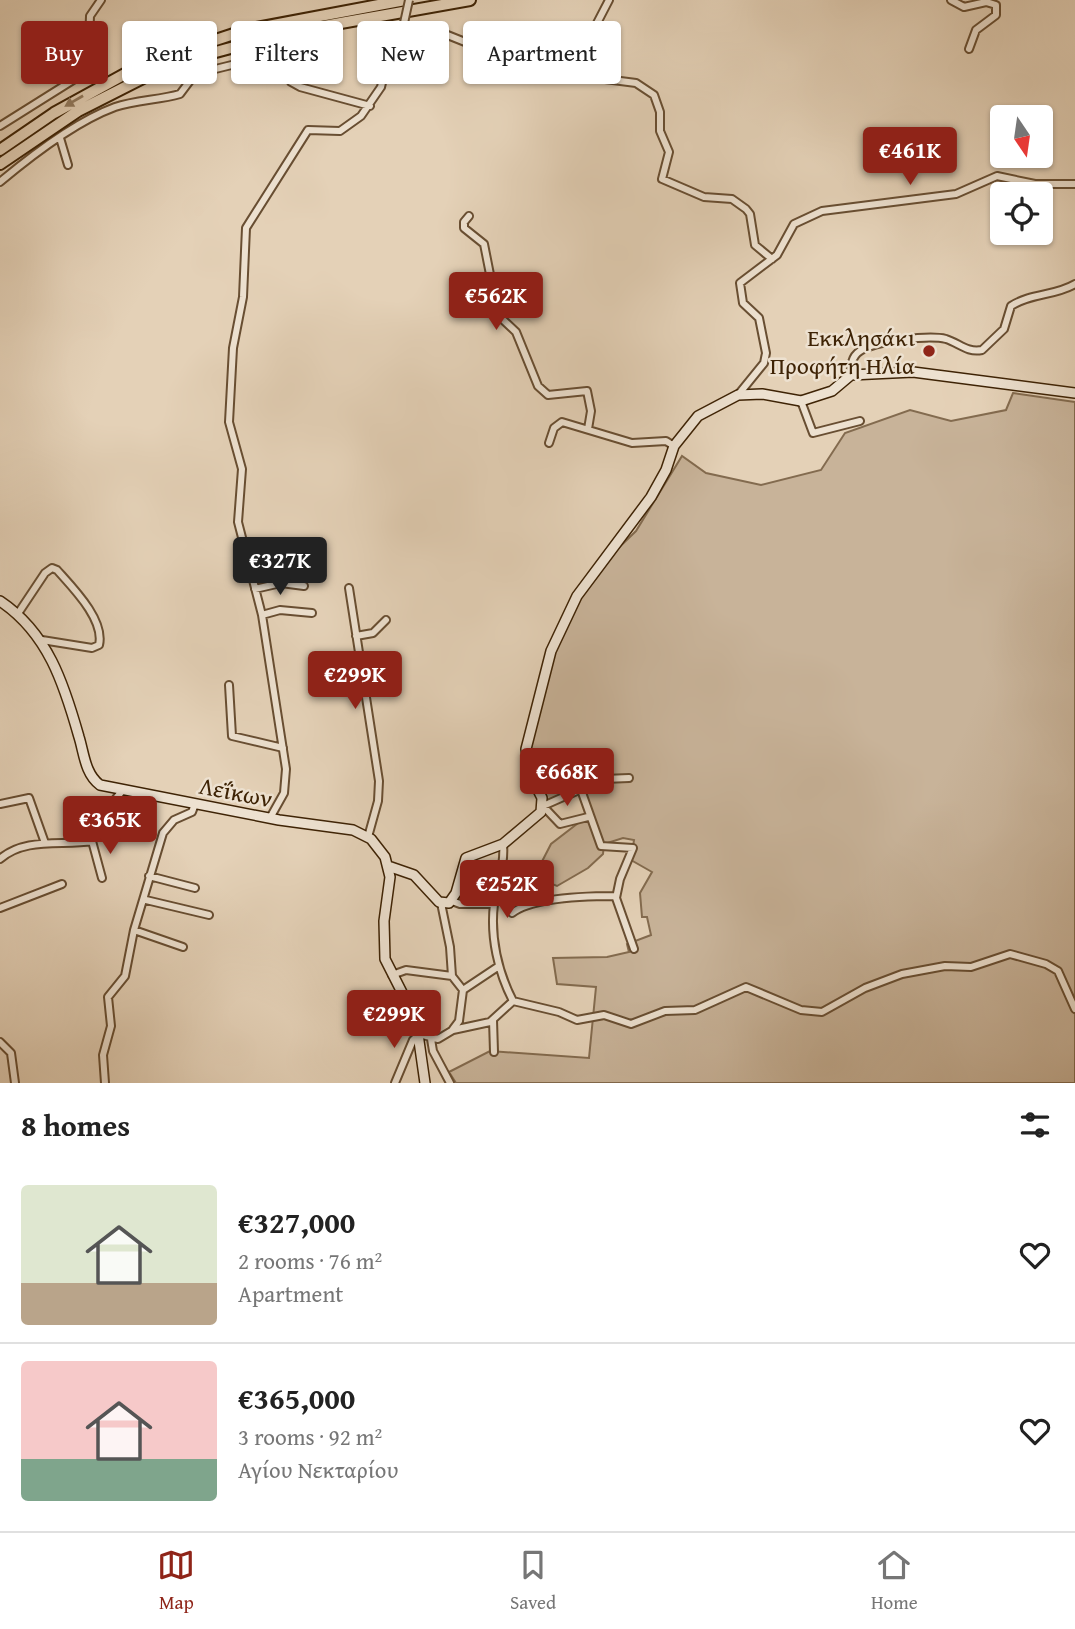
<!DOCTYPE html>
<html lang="en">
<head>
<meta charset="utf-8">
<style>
  :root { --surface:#fff; --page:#f2f2f2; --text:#222; --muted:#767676; --line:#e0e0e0; --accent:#8f2418 }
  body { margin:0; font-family:"Gentium Book Plus",serif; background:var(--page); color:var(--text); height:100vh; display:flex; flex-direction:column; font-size:26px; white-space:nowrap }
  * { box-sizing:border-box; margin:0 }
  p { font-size:23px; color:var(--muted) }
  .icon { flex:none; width:38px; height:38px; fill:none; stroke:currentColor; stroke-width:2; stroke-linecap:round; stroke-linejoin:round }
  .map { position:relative; height:1083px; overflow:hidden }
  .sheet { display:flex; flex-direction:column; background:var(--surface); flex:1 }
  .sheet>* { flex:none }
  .guide { position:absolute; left:21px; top:21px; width:700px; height:63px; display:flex; gap:14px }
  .needle { width:46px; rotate:167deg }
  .buttons { position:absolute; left:990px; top:105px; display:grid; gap:14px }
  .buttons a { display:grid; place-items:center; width:63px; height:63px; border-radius:7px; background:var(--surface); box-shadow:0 2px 5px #0004; font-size:35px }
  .price { position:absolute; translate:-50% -60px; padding:0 16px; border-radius:7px; background:var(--accent); color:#fff; font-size:23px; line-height:46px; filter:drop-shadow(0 2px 4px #0008) }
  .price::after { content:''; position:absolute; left:50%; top:42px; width:21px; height:16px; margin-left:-10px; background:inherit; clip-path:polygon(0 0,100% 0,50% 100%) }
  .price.active { background:#222; color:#fff }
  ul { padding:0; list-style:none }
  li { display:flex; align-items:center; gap:21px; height:175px; padding:0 21px }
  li+li { border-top:2px solid var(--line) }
  li span { display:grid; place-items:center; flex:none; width:196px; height:140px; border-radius:7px; color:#555 }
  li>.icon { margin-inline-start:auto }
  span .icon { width:84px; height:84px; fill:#fffc; stroke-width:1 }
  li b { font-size:30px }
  h2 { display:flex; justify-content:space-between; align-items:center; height:84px; padding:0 21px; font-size:30px }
  .pill { padding:0 24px; border-radius:7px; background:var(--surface); box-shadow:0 2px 5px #0004; font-size:24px; line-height:63px }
  .pill.active { background:var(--accent); color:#fff }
  .tabs { display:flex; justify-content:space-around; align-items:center; height:98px; border-top:2px solid var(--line); background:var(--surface); font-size:19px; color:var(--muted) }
  .tabs a { display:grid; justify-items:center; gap:4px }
  .tabs .active { color:var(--accent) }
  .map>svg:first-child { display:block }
  .green { fill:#c8b399; stroke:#836b4f; stroke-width:2 }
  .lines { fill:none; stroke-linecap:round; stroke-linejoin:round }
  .highway-tunnel { stroke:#c3ae93; stroke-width:10; stroke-dasharray:10 5; stroke-linecap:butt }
  .street-casing { stroke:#684e32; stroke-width:10 }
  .secondary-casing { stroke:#3e2305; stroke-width:12 }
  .highway-casing { stroke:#3e2305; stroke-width:14 }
  .street { stroke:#ede1d0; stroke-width:6 }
  .secondary { stroke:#ede1d0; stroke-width:9 }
  .highway { stroke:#e4d1b7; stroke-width:10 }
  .street-bridge-casing { stroke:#684e32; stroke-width:10; stroke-linecap:butt }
  .street-bridge { stroke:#ede1d0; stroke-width:6 }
  .oneway { fill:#917a5e }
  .poi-dot { fill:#8f2418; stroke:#ede1d0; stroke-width:2.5 }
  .labels { text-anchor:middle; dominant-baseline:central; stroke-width:5; stroke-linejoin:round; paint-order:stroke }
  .poi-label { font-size:24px; fill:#3e2305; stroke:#ede1d0; text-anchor:end }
  .street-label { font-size:24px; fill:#3e2305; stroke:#ede1d0 }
</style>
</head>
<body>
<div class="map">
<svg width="1075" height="1083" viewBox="0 0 1075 1083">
  <rect width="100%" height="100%" fill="#e4d1b7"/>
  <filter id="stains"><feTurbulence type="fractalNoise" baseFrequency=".00286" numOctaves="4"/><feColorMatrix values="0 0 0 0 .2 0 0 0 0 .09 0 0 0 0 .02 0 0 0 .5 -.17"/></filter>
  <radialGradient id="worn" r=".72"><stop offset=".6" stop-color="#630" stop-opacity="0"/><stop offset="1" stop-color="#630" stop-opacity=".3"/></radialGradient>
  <path class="green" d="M1013,393L1075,402V1083H456L449,1072L490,1051L589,1058L596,987L557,984L553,958L607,957L629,952L627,944L651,935L647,917H642L640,893L652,872L631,860L634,840L623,838L604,844L603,854L588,868L557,886L534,877L551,844L590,814L580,786L545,804L527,757L550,663L582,594L608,558L636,531L682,456L706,473L761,485L821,470L845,433L910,410L951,421L1006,410Z"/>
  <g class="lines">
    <path class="highway-tunnel" d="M125,74L164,57
      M147,76L186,60"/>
    <defs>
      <path id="street" d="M951,0L964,7L986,2L996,5V15L976,30L969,49
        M400,32H440L475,46L508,48L588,33L595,27L609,0
        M588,33L605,79L636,83L654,95L660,112V131L669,152L662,179L704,197L732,199L746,209L750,214L755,245L772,259
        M0,126L78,77L88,67L90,16L101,0
        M60,138L68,165
        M0,182C31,156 77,121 115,107C136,100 159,100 180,94L195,74L252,60L279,64L291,82L300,87L370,106
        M469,216L464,222V228L484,244L498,315L516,332L538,386L548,395L587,391L591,411L588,429
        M851,375C851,366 851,357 860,351C875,341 929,335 946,339C959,343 967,353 982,350L1004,329L1011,306C1031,293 1055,296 1075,284
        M738,395L764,363L766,353L759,318L743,303L740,283L777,255L794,224L822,211L956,194L997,176L1035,184H1075
        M801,401L813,433L860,421
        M549,443L554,428L562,422L632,443L666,441L674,446
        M349,588L379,781L378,801L368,837
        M255,589L281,583L304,586
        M17,615L45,573L52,568L57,570C73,588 105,620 99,645L92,648L42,640
        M262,615L280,610L312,613
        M356,636L373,633L386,620
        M229,685L232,736L283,748
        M580,787L601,846L633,848L620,879L616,898L634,949
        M0,804L29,798L45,843
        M588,817L560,824L543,806L604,779L629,778
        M270,818L284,793L286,769L262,615L238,522L242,469L229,422L233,348L243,297L246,228L308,130L340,131L361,116L381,87L390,49L404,23
        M92,841L102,878
        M503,844C505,865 497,883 494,904C490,937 498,972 513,1001
        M0,859C25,837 62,846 92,841L105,812L122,791
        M149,876L195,888
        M146,900L209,915
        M452,901L460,904H494
        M441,903L450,947L452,976
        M0,908L62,884
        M512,913C533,897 589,896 616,896
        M134,930L183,947
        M392,975L406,970L452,976L463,990
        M493,1020L494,1052
        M453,1029L459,1021L463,990L499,966
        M431,1039L433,1051L450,1083
        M0,1042L11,1053L15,1083
        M105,1083L103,1055L111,1026L108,997L125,976L134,930L163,833L174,820L192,812L195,804
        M395,1083L413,1040L419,1034L438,1039L453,1030L490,1022L513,1001L559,1012L577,1020L604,1015L631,1024L665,1011L695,1010L746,987L801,1010L822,1012L865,988L902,974L945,966L971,967L1010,954L1046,964L1058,971L1075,1009"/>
      <path id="secondary" d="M0,601C48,633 64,684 79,737C84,753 85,774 100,785L279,820L353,830L371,839L385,857L390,877L384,921L385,959L416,1020L425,1083
        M388,866L414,875L439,902L449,903L456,893L466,858L503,844L541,812L542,798L529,772L526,749L551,651L577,596L651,497L666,470L674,446L698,416L738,395L762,394L801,401L832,391L851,375L913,372L1075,393"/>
      <path id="highway" d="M164,57L246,30L405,0
        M186,60L290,32L470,0
        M0,150L54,113L125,74
        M0,164L78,111L147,76"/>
    </defs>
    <use href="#street" class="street-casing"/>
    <use href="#secondary" class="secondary-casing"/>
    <use href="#highway" class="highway-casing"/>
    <use href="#street" class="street"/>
    <use href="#secondary" class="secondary"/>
    <use href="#highway" class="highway"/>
    <defs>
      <path id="street-bridge" d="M404,23L409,0"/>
    </defs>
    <use href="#street-bridge" class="street-bridge-casing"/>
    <use href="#street-bridge" class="street-bridge"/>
  </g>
  <defs><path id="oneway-solid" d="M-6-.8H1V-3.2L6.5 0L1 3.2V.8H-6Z" transform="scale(1.75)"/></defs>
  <use class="oneway" href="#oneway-solid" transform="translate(74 101) rotate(150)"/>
  <circle class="poi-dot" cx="929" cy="351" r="7"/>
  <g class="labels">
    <g class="poi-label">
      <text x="915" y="337">Εκκλησάκι<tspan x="915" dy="28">Προφήτη Ηλία</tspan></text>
    </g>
    <g class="street-label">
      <text transform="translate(236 792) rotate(11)">Λεΐκων</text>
    </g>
  </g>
  <rect width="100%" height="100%" filter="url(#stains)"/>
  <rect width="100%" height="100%" fill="url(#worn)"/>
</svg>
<div class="buttons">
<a><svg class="needle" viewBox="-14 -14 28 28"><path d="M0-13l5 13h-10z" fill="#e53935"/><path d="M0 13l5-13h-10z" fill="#767676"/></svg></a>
<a><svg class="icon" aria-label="locate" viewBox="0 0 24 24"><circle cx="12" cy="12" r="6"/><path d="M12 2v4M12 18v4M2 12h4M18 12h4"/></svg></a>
</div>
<b class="price" style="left:910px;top:187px">€461K</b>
<b class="price" style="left:496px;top:332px">€562K</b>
<b class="price active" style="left:280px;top:597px">€327K</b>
<b class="price" style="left:355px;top:711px">€299K</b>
<b class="price" style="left:567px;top:808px">€668K</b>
<b class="price" style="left:110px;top:856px">€365K</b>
<b class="price" style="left:507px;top:920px">€252K</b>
<b class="price" style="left:394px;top:1050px">€299K</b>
<div class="guide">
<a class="pill active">Buy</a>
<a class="pill">Rent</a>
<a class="pill">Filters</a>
<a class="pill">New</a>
<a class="pill">Apartment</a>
</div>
</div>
<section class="sheet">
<h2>8 homes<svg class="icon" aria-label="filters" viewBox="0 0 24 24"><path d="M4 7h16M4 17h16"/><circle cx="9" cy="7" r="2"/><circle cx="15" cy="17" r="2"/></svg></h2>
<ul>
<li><span style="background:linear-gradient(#dfe7d0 70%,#b9a48a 0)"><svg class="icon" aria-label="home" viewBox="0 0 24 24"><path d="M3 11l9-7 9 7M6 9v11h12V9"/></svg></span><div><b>€327,000</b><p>2 rooms · 76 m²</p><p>Apartment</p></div><svg class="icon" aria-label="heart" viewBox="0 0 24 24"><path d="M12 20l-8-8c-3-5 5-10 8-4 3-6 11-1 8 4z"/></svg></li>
<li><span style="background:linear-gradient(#f6c9c9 70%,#7fa58c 0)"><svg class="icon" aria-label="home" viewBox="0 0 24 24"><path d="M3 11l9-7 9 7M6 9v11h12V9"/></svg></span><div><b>€365,000</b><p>3 rooms · 92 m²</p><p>Αγίου Νεκταρίου</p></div><svg class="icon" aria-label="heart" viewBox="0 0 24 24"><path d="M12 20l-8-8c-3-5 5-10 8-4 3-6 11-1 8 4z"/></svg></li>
</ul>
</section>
<nav class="tabs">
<a class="active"><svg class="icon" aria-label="map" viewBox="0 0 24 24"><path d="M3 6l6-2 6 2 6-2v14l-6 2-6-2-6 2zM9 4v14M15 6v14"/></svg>Map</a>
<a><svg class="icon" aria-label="saved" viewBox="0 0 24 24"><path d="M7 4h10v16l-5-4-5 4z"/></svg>Saved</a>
<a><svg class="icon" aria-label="home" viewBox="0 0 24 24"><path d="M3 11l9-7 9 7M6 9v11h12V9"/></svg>Home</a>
</nav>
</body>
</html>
